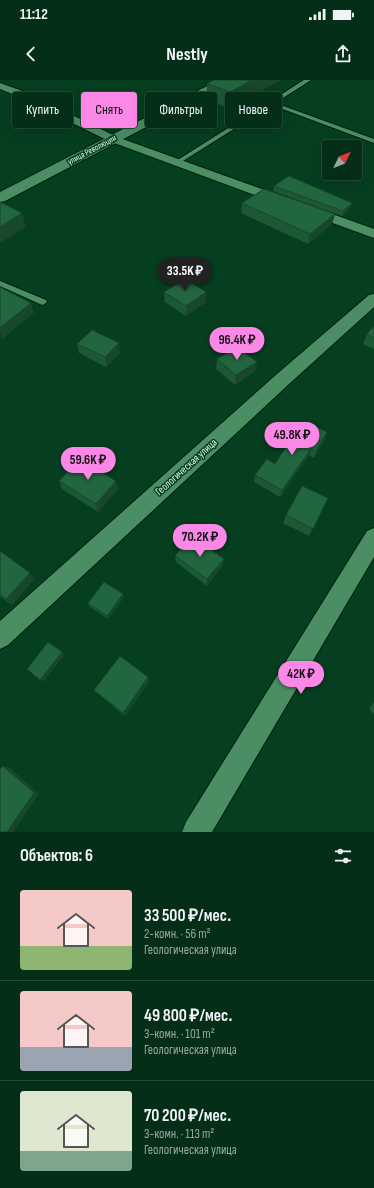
<!DOCTYPE html>
<html lang="ru">
<head>
<meta charset="utf-8">
<style>
  :root { --surface:#042e18; --page:#123a25; --text:#f1f3f6; --muted:#97a8a2; --line:#254a37; --accent:#fb87e6 }
  body { margin:0; font-family:"Sofia Sans Condensed",sans-serif; background:var(--page); color:var(--text); height:100vh; display:flex; flex-direction:column; font-size:15px; white-space:nowrap }
  * { box-sizing:border-box; margin:0 }
  p { font-size:13px; color:var(--muted) }
  .icon { flex:none; width:22px; height:22px; fill:none; stroke:currentColor; stroke-width:2; stroke-linecap:round; stroke-linejoin:round }
  .map { position:relative; height:752px; overflow:hidden }
  .panel { display:flex; flex-direction:column; background:var(--surface); flex:1 }
  .panel>* { flex:none }
  .top-card { position:absolute; left:12px; top:12px; width:350px; height:36px; display:flex; gap:8px }
  .needle { width:26px; rotate:47deg }
  .fabs { position:absolute; left:322px; top:60px; display:grid; gap:8px }
  .fabs a { display:grid; place-items:center; width:40px; height:40px; border-radius:4px; background:var(--surface); box-shadow:0 4px 16px #0002,0 0 0 1px var(--line); font-size:20px }
  .price { position:absolute; translate:-50% -34px; padding:0 9px; border-radius:14px; background:var(--accent); color:#111; font-size:13px; line-height:26px; filter:drop-shadow(0 1px 2px #0008) }
  .price::after { content:''; position:absolute; left:50%; top:24px; width:12px; height:9px; margin-left:-6px; background:inherit; clip-path:polygon(0 0,100% 0,50% 100%) }
  .price.selected { background:#222; color:#fff }
  ul { padding:0; list-style:none }
  li { display:flex; align-items:center; gap:12px; height:100px; padding:0 20px }
  li+li { border-top:1px solid var(--line) }
  li span { display:grid; place-items:center; flex:none; width:112px; height:80px; border-radius:4px; color:#555 }
  li>.icon { margin-inline-start:auto }
  span .icon { width:48px; height:48px; fill:#fffc; stroke-width:1 }
  li b { font-size:17px }
  h2 { display:flex; justify-content:space-between; align-items:center; height:48px; padding:0 20px; font-size:17px }
  .tag { padding:0 14px; border-radius:4px; background:var(--surface); box-shadow:0 4px 16px #0002,0 0 0 1px var(--line); font-size:14px; line-height:36px }
  .tag.selected { background:var(--accent); color:#111 }
  .status { display:flex; justify-content:space-between; align-items:center; height:28px; padding:0 20px; background:var(--surface); direction:ltr }
  .status svg { height:11px; fill:currentColor }
  header { display:flex; justify-content:space-between; align-items:center; height:52px; padding:0 20px; background:var(--surface); font-size:18px; font-weight:700 }
  .map>svg:first-child { display:block }
  .lines { fill:none; stroke-linecap:round; stroke-linejoin:round }
  .lane-casing { stroke:#00220e; stroke-width:2 }
  .street-casing { stroke:#00220e; stroke-width:2 }
  .secondary-casing { stroke:#00220e; stroke-width:2 }
  .lane { fill:#4c8e64; fill-rule:evenodd }
  .street { fill:#4c8e64; fill-rule:evenodd }
  .secondary { fill:#4c8e64; fill-rule:evenodd }
  .wall { fill:#1d5835 }
  .shaded-wall { fill:#18472b }
  .building { fill:#22663e; stroke:#18472b }
  .labels { text-anchor:middle; dominant-baseline:central; stroke-width:3; stroke-linejoin:round; paint-order:stroke }
  .far-street-label { font-size:9px; fill:#dafbe3; stroke:#063e20 }
  .street-label { font-size:11px; fill:#dafbe3; stroke:#063e20 }
</style>
</head>
<body>
<div class="status"><b>11:12</b><svg viewBox="0 0 49 12"><path d="M0 12V9h3v3zM5 12V6h3v6zM10 12V3h3v9zM15 12V0h3v12zM26 1h20v11H26zM47 4h2v5h-2z"/></svg></div>
<header><svg class="icon" aria-label="back" viewBox="0 0 24 24"><path d="M15 5l-7 7 7 7"/></svg>Nestly<svg class="icon" aria-label="share" viewBox="0 0 24 24"><path d="M12 15V3M7 8l5-5 5 5M5 13v7h14v-7"/></svg></header>
<div class="map">
<svg width="374" height="752" viewBox="0 0 374 752">
  <rect width="100%" height="100%" fill="#063e20"/>
  <g class="lines">
    <defs>
      <path id="lane" d="M304,0H311L275,23L374,59V63L272,25L178,84L173,83Z
        M0,201L46,220L47,222L43,225L40,224L0,206Z"/>
      <path id="street" d="M0,3L25,12L117,57L287,118L289,121L287,124H279L109,61L17,16L0,9Z
        M310,126L374,149V158L305,133L304,130L305,127Z
        M374,214V227L289,304L8,565L0,569V541L277,294L369,215Z
        M374,448V477L212,752H182L186,742L367,451Z"/>
      <path id="secondary" d="M219,0H234L232,2L5,121L0,122V112Z"/>
    </defs>
    <use href="#lane" class="lane-casing"/>
    <use href="#street" class="street-casing"/>
    <use href="#secondary" class="secondary-casing"/>
    <use href="#lane" class="lane"/>
    <use href="#street" class="street"/>
    <use href="#secondary" class="secondary"/>
  </g>
  <path class="wall" d="M281,0L229,28L206,20L207,4Z
    M274,106L352,123L350,128L342,136L273,111Z
    M242,123L335,134L332,144L308,164L241,133Z
    M164,212H206V222L186,236L165,222Z
    M374,246V269L363,264L367,254Z
    M77,264L120,273L106,287L79,273Z
    M217,279L255,291L235,305L216,289Z
    M327,352L325,359L314,378L309,375L280,417L254,402L255,395Z
    M59,401H116L118,409L98,432L62,409Z
    M324,426L309,456L283,443L286,435Z
    M0,471L34,499L12,525L0,516Z
    M175,476L224,479L222,486L207,506L176,482Z
    M123,514L124,517L108,539L89,526L88,523Z
    M149,601L125,636L97,613L94,610Z
    M374,622V634L369,629Z"/>
  <path class="shaded-wall" d="M252,0H281L229,28L230,12Z
    M352,123L350,128L342,136L343,131Z
    M22,133L26,147L0,163V147Z
    M335,134L332,144L308,164L310,154Z
    M206,212V222L186,236V226Z
    M31,223L34,233L2,259L0,254V248Z
    M119,263L120,273L106,287L105,277Z
    M257,282L255,291L235,305L236,295Z
    M327,352L325,359L314,378L316,371Z
    M311,369L309,375L280,417L282,410Z
    M116,401L118,409L98,432L96,424Z
    M224,479L222,486L207,506V499Z
    M30,493L34,499L12,525L6,519Z
    M123,514L124,517L108,539L107,536Z
    M62,572L64,575L43,602L40,600Z
    M148,597L149,601L125,636L123,633Z
    M3,686L9,687L39,714L13,752H7Z"/>
  <path class="building" d="M214,0H252L230,12L207,4Z
    M289,96L352,123L343,131L274,106Z
    M264,109L335,134L310,154L242,123Z
    M0,122L22,133L0,147Z
    M185,199L206,212L186,226L164,212Z
    M0,207L31,223L0,248Z
    M374,246V258L367,254Z
    M92,250L119,263L105,277L77,264Z
    M237,267L257,282L236,295L217,279Z
    M303,341L327,352L316,371L311,369L282,410L255,395L267,379L275,384Z
    M80,379L116,401L96,424L59,401Z
    M302,406L328,418L313,449L286,435Z
    M192,456L224,479L207,499L175,476Z
    M0,471L30,493L6,519L0,514Z
    M104,502L123,514L107,536L88,523Z
    M48,562L62,572L40,600L27,589Z
    M120,576L148,597L123,633L94,610Z
    M3,686L34,713L7,752H0V689Z"/>
  <g class="labels">
    <g class="far-street-label">
      <text transform="translate(92 70) rotate(-28)">улица Революции</text>
    </g>
    <g class="street-label">
      <text transform="translate(186 387) rotate(-42)">Геологическая улица</text>
    </g>
  </g>
</svg>
<div class="fabs">
<a><svg class="needle" viewBox="-14 -14 28 28"><path d="M0-13l5 13h-10z" fill="#e53935"/><path d="M0 13l5-13h-10z" fill="#97a8a2"/></svg></a>
</div>
<b class="price selected" style="left:185px;top:212px">33.5K ₽</b>
<b class="price" style="left:237px;top:281px">96.4K ₽</b>
<b class="price" style="left:292px;top:376px">49.8K ₽</b>
<b class="price" style="left:88px;top:401px">59.6K ₽</b>
<b class="price" style="left:200px;top:478px">70.2K ₽</b>
<b class="price" style="left:301px;top:615px">42K ₽</b>
<div class="top-card">
<a class="tag">Купить</a>
<a class="tag selected">Снять</a>
<a class="tag">Фильтры</a>
<a class="tag">Новое</a>
</div>
</div>
<section class="panel">
<h2>Объектов: 6<svg class="icon" aria-label="filters" viewBox="0 0 24 24"><path d="M4 7h16M4 17h16"/><circle cx="9" cy="7" r="2"/><circle cx="15" cy="17" r="2"/></svg></h2>
<ul>
<li><span style="background:linear-gradient(#f6c9c9 70%,#8fb573 0)"><svg class="icon" aria-label="home" viewBox="0 0 24 24"><path d="M3 11l9-7 9 7M6 9v11h12V9"/></svg></span><div><b>33 500 ₽/мес.</b><p>2-комн. · 56 m²</p><p>Геологическая улица</p></div></li>
<li><span style="background:linear-gradient(#f6c9c9 70%,#9aa5b1 0)"><svg class="icon" aria-label="home" viewBox="0 0 24 24"><path d="M3 11l9-7 9 7M6 9v11h12V9"/></svg></span><div><b>49 800 ₽/мес.</b><p>3-комн. · 101 m²</p><p>Геологическая улица</p></div></li>
<li><span style="background:linear-gradient(#dfe7d0 75%,#7fa58c 0)"><svg class="icon" aria-label="home" viewBox="0 0 24 24"><path d="M3 11l9-7 9 7M6 9v11h12V9"/></svg></span><div><b>70 200 ₽/мес.</b><p>3-комн. · 113 m²</p><p>Геологическая улица</p></div></li>
</ul>
</section>
</body>
</html>
